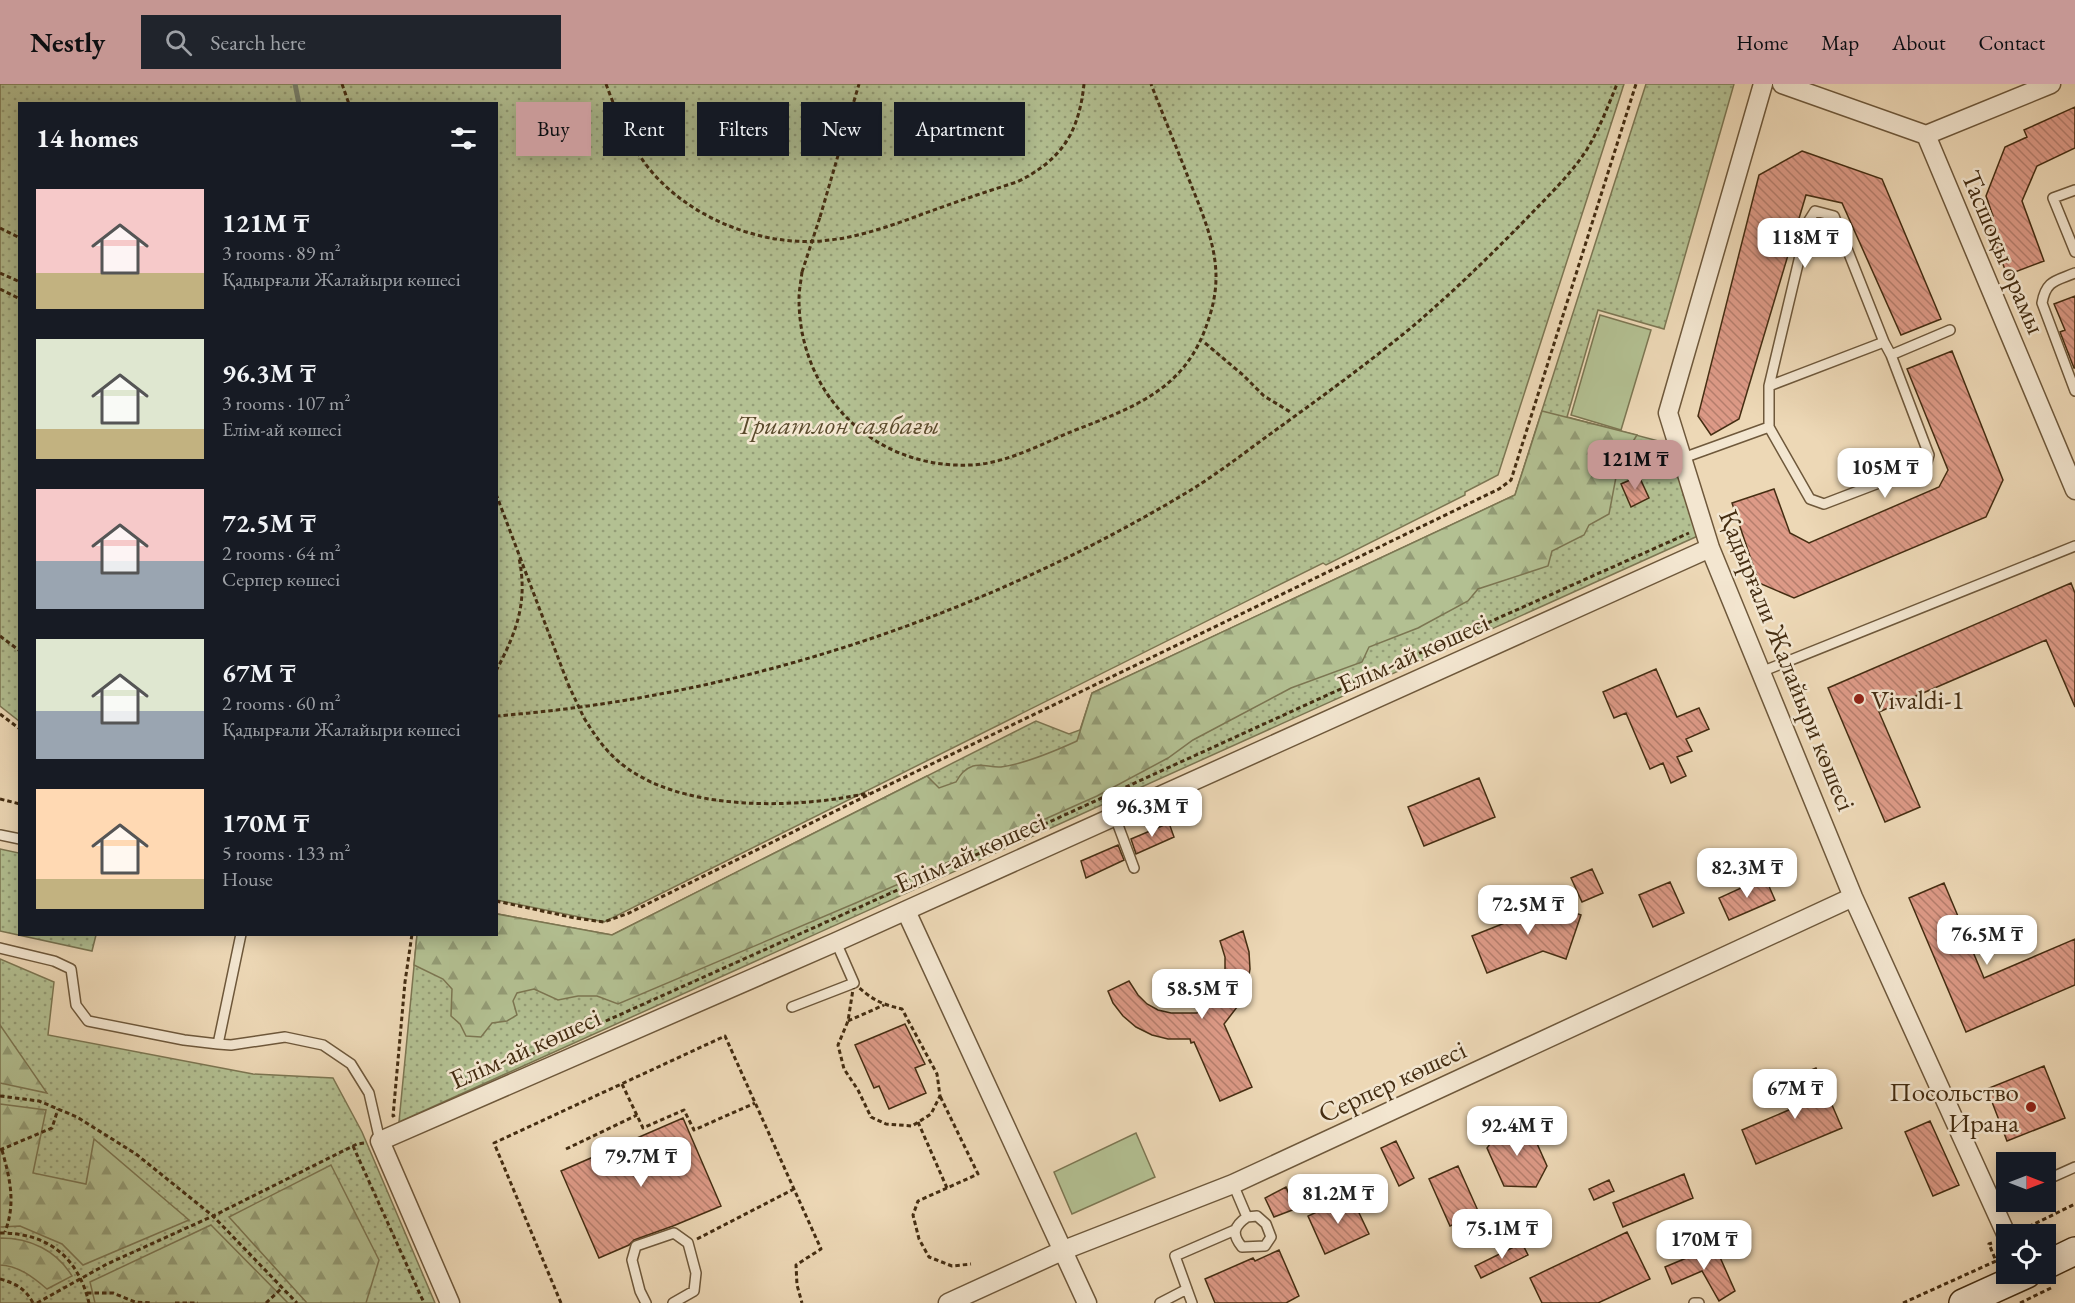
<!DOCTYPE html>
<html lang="en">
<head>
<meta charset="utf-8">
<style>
  :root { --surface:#171b24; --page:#20242c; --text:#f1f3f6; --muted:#9ea1a6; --accent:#c59692 }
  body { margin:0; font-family:"EB Garamond",serif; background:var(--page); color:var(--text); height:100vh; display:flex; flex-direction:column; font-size:22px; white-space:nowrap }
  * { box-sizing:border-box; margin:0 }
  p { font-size:20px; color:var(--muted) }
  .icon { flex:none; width:33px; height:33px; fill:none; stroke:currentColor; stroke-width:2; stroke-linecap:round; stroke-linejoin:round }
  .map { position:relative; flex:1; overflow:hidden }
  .details { position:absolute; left:18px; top:18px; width:480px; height:834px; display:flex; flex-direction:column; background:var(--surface); border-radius:0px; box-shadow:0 3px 15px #0003 }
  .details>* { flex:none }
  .hud { position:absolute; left:516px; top:18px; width:570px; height:54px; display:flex; gap:12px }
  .needle { width:39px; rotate:90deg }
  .buttons { position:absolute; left:1996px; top:1068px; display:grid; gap:12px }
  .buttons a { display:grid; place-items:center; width:60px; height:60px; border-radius:0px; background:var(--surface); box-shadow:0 3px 15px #0003; font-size:30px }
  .price { position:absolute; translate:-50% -51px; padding:0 14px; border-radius:12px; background:#fff; color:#222; font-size:20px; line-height:39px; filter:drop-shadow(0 2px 3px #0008) }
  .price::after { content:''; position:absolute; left:50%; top:36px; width:18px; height:14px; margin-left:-9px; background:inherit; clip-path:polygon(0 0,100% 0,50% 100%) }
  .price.current { background:var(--accent); color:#111 }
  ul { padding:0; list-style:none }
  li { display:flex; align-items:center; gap:18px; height:150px; padding:0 18px }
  li span { display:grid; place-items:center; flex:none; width:168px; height:120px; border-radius:0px; color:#555 }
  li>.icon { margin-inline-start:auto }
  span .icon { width:72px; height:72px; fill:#fffc; stroke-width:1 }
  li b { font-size:26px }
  h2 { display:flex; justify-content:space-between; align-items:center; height:72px; padding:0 18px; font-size:26px }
  .pill { padding:0 21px; border-radius:0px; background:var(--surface); box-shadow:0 3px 15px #0003; font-size:21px; line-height:54px }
  .pill.current { background:var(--accent); color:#111 }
  header { display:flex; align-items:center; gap:36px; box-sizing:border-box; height:84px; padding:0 30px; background:var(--accent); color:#111 }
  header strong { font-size:28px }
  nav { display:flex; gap:33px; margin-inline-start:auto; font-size:21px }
  .search { width:420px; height:54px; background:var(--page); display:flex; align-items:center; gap:15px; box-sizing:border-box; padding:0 21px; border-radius:0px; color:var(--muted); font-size:22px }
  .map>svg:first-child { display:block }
  .grass { fill:url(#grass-dots); stroke:#7c7652; stroke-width:1.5 }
  .forest { fill:url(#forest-firs); stroke:#7c7652; stroke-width:1.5 }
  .garden { fill:#b3c092; stroke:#7c7652; stroke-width:1.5 }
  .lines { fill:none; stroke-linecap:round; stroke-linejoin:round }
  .stream { stroke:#778270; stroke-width:5 }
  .building { fill:url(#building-back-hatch); stroke:#442d12; stroke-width:1.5 }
  .lane-casing { stroke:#6e583b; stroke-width:12 }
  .street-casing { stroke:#6e583b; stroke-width:21 }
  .secondary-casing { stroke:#442d12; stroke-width:30 }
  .path { stroke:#442d12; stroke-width:3; stroke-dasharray:4.5 3; stroke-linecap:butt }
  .lane { stroke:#f3e6d0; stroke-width:9 }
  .street { stroke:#f3e6d0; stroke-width:18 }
  .secondary { stroke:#f3e6d0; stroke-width:27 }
  .path-bridge { stroke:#442d12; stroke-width:3; stroke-dasharray:4.5 3; stroke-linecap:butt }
  .poi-dot { fill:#8f2418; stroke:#f3e6d0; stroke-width:2 }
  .labels { text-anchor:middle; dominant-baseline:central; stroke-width:5; stroke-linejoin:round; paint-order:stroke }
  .street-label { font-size:27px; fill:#442d12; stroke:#f3e6d0 }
  .park-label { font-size:27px; font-style:italic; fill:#5a4a2c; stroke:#f3e6d0 }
  .poi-label { font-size:27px; fill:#442d12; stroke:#f3e6d0; text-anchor:start }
</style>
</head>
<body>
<header>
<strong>Nestly</strong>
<div class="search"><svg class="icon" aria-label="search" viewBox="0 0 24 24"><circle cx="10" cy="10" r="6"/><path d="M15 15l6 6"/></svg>Search here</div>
<nav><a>Home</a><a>Map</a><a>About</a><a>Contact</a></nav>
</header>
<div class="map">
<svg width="2075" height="1219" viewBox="0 0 2075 1219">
  <defs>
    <pattern id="grass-dots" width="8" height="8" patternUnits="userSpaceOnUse" patternTransform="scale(1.5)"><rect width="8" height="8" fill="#b3c092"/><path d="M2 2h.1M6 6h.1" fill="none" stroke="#939c76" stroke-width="1.8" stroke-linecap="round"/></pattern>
    <pattern id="forest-firs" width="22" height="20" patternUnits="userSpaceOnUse" patternTransform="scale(1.5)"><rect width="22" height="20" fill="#b3c092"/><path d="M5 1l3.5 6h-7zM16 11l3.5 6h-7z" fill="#939c76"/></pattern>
    <pattern id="building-back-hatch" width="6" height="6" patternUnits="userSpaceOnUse" patternTransform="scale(1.5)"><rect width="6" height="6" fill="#dd9a87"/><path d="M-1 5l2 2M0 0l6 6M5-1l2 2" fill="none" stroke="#b57e6d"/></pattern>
  </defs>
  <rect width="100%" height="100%" fill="#edd8b6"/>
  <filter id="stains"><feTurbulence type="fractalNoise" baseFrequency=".00333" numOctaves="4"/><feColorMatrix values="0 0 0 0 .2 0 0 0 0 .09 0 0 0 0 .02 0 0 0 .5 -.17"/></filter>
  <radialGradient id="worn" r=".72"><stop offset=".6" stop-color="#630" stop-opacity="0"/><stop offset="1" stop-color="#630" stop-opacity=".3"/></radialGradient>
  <path class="grass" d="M0,0H1624L1498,391L1465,408V411L1326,481L1323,479L604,838L497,816L496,20H20L19,637L0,622Z
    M1646,0H1734L1664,245L1598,226L1567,333L1674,361L1700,451L399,1038L417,851L496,850L497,830L612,851L1036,637L1069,650L1080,646L1092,609L1515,411Z
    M0,765L19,769L20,850L96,851L92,867L0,847Z
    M0,875L54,898L48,951L253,990L333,994L362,1048L435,1219H0Z"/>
  <path class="forest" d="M1542,327L1637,351L1629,364L1620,372L1609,430L1589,441L1584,451L1552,467L1548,482L1478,505L1468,517L1418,544L1369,563L1362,578L1291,604L1193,656L1168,674L1097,712L858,818L618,920L597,912H578L558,916L534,905L517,909L513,917L517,931L507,937L492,939L481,953L466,952L460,940L451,932L452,905L443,895L414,881L417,851L496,850L497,830L612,851L927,692L939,704L956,698C960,691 964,685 973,682C982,679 991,684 1001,683C1024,680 1055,667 1077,657L1092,609L1515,411Z
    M0,941L47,1009L0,999Z
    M0,1020L46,1026L33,1089L86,1100L94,1055L189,1136L83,1181L62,1160L20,1142L0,1143Z
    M331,1081L379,1176L366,1219H307L229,1133Z
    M211,1141L288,1219H95L90,1198Z
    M0,1154C30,1154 56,1166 72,1192L47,1205C33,1193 19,1182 0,1181Z"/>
  <path class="garden" d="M1600,231L1651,246L1621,346L1571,331Z
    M1136,1049L1155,1093L1072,1130L1054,1088Z"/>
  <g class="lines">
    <path class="stream" d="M295,0L299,20"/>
  </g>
  <path class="building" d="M2075,23V64L2037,82L2022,117L2044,177L2007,191L1986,134L1993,132L1986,112L2005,63L2027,53L2024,46Z
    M1802,67L1882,95L1941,235L1901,251L1842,119L1806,111L1739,335L1711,351L1698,332L1759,91Z
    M2075,212V284H2074L2060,248L2065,246L2054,220Z
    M1952,267L2003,396L1986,433L1794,514L1759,499L1732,419L1774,405L1790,449L1809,459L1939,403L1948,386L1907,285Z
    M1639,392L1649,414L1631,423L1621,400Z
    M2071,499L2075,509V623L2046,556L1879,628L1920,723L1885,738L1828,604Z
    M1656,585L1677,633L1699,624L1709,645L1686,655L1692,667L1677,673L1686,692L1671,699L1663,679L1650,685L1626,629L1614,634L1603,608Z
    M1479,694L1495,733L1424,762L1408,723Z
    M1169,739L1174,753L1136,770L1131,755Z
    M1118,761L1124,776L1086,794L1081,777Z
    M1592,785L1603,809L1582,818L1571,794Z
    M1765,793L1775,816L1729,836L1719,814Z
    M1670,798L1684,829L1653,843L1639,811Z
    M1944,799L1984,894L2075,855V901L1966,948L1909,814Z
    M1531,814L1581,831L1566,875L1543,867L1487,889L1472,852L1525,831Z
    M1243,847L1249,868L1250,885L1247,902L1241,918L1224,940L1252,1003L1220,1017L1194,958L1191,959L1190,955H1168L1152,951L1136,943L1123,932L1113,919L1108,907L1129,897L1138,911L1147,920L1158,926L1171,929H1197L1216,909L1222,898L1225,886V873L1220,857Z
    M905,940L925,980L915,984L926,1009L889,1025L879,1002L874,1004L855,961Z
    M2044,982L2065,1034L2007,1057L1987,1005Z
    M1816,984L1842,1044L1756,1080L1742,1046L1798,1022L1787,996Z
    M683,1034L721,1122L673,1142L634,1156L629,1161L599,1174L561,1087Z
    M1930,1037L1959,1101L1933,1112L1905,1048Z
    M1504,1041L1530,1044L1547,1082L1536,1103L1504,1102L1487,1064Z
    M1396,1057L1414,1094L1399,1102L1381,1064Z
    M1458,1082L1479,1129L1450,1142L1429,1095Z
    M1684,1090L1693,1114L1623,1143L1613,1119Z
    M1609,1096L1614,1107L1594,1116L1589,1105Z
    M1286,1103L1295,1125L1274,1133L1265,1114Z
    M1351,1112L1369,1150L1325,1170L1308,1132Z
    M1627,1148L1650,1195L1598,1219H1542L1530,1194Z
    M1522,1159L1528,1171L1481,1194L1475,1182Z
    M1715,1162L1735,1207L1719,1217L1702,1187L1672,1200L1665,1183Z
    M1279,1166L1299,1212L1286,1219H1215L1205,1195L1253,1174L1255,1177Z"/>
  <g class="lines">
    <defs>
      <path id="lane" d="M2075,106L2053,114L2075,168
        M2075,189C2056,197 2046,196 2042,219L2075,307
        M1884,258L1891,271L1929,371L1926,381L1824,420L1810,415L1769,343V302Z
        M1891,271L1950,246
        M1769,302L1808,138L1815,127L1834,132L1884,258
        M1683,374L1769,343
        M1761,588L2075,462
        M1115,733L1134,784
        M0,751L20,755
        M0,864L54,877L71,885L76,921L88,937L184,956L218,960L231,961L285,953L323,961L351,980L369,1009L380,1057
        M792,923L854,899L836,858
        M218,960L241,850
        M2046,1096L2075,1083
        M1233,1100L1247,1133L1257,1132L1266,1140L1271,1153L1265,1162L1242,1163C1231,1150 1234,1142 1247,1133
        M646,1219L640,1207L632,1176L636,1162L674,1149L688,1159L696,1189L694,1207L673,1219
        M1160,1219L1187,1205
        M1192,1219L1175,1172L1235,1146
        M1694,1219H1699"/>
      <path id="street" d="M1763,0L1668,329L1710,464L1853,813L2007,1152
        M1782,0L1926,51L2051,0
        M1926,51L2075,406
        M906,827L1087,1219
        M450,1219L380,1057L836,858L1710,464
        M948,1219L1064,1166L1233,1100L1853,813"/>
      <path id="secondary" d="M2046,1181L2075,1167
        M1963,1219L2027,1190"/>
    </defs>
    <use href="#lane" class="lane-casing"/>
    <use href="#street" class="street-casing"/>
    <use href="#secondary" class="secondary-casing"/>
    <path class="path" d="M342,0L349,20
      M606,0C616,27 627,54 644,78C684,133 763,165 830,156C865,152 898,139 931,127C959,117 988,107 1017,98C1062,76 1079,48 1084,0
      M820,133L859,0
      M0,144L20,154
      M802,188C801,197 799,206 799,215C799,311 874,385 970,381C1006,380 1041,360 1073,347C1134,323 1186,306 1208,237C1213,223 1216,208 1216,193C1216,158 1200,124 1188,93C1176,62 1163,31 1151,0
      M0,189L20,198
      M0,205L20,215
      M1205,259L1243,291L1264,312L1292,329
      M496,410L568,600
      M0,552L20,567
      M496,587C517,547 528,518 519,474
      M0,630L20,645
      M496,632C739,613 977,534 1186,409C1216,391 1244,369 1273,348C1320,314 1367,280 1412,243C1453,208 1491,171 1529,132C1549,111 1570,91 1586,67C1599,46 1608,22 1617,0
      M584,634C594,650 604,665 618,677C678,729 796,725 869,709
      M0,715L20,720
      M496,817L575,834L604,838L629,829L874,708L1499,405L1511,396L1636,0
      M854,899C871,915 880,920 902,925L937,990L940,1012L931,1030L912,1042L886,1040L871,1033L858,1006L844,985L838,961L848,937Z
      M848,937L884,921
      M510,980L1058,734L1402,577L1689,449
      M622,1000L643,1044L684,1026L694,1046L755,1019
      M0,1012L39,1017L77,1033L136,1070L213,1132L297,1219
      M395,1031L393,1032L405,898L412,850
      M918,1038L947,1104L978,1090L940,1012
      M353,1062L424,1219
      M566,1065L637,1031
      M0,1066L52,1044L58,1025
      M2,1066C10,1095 16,1119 5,1148
      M947,1104L918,1117L913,1131L919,1155L929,1173L952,1182L971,1180
      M2022,1146L2075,1120
      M0,1149C48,1149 78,1173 89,1219
      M697,1155L794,1105
      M0,1195C15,1199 26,1205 33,1219
      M87,1209H113L135,1218L152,1219
      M37,1219L107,1180L213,1132L357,1060L364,1059
      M175,1219H198
      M266,1219L282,1204
      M561,1219L494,1059L725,952L821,1165L796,1181L797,1201L802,1219
      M1903,1219L1996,1177L1989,1160L1992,1159
      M2020,1219L2051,1204"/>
    <use href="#lane" class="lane"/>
    <use href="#street" class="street"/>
    <use href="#secondary" class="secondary"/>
    <path class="path-bridge" d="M802,188L820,133
      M568,600L584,634"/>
  </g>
  <g class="poi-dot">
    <circle cx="1859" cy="615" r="6"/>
    <circle cx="2031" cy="1023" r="6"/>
  </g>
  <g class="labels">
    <g class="street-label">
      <text transform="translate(2004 168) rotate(67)">Тасшоқы орамы</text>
      <text transform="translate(1413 569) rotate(-24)">Елім-ай көшесі</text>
      <text transform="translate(1788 576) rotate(68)">Қадырғали Жалайыри көшесі</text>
      <text transform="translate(970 768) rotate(-24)">Елім-ай көшесі</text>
      <text transform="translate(525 964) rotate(-24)">Елім-ай көшесі</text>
      <text transform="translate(1392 997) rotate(-25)">Серпер көшесі</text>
    </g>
    <g class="park-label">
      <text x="838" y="340">Триатлон саябағы</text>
    </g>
    <g class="poi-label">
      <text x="1871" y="615">Vivaldi-1</text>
      <text x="2019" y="1007" text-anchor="end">Посольство<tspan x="2019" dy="31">Ирана</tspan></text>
    </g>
  </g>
  <rect width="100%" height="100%" filter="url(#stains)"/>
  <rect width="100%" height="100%" fill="url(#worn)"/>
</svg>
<div class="buttons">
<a><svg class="needle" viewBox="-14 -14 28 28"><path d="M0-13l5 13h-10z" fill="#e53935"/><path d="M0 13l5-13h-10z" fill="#9ea1a6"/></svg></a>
<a><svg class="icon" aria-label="locate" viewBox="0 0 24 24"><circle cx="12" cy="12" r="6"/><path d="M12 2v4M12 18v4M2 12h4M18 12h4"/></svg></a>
</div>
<b class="price" style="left:1805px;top:185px">118M ₸</b>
<b class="price current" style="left:1635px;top:407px">121M ₸</b>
<b class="price" style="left:1885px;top:415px">105M ₸</b>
<b class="price" style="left:1152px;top:754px">96.3M ₸</b>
<b class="price" style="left:1747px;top:815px">82.3M ₸</b>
<b class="price" style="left:1528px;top:852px">72.5M ₸</b>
<b class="price" style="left:1987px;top:882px">76.5M ₸</b>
<b class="price" style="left:1202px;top:936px">58.5M ₸</b>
<b class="price" style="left:1795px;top:1036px">67M ₸</b>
<b class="price" style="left:1517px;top:1073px">92.4M ₸</b>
<b class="price" style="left:641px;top:1104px">79.7M ₸</b>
<b class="price" style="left:1338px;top:1141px">81.2M ₸</b>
<b class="price" style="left:1502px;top:1176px">75.1M ₸</b>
<b class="price" style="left:1704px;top:1187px">170M ₸</b>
<div class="hud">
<a class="pill current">Buy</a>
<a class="pill">Rent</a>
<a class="pill">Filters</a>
<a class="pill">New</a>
<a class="pill">Apartment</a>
</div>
<section class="details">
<h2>14 homes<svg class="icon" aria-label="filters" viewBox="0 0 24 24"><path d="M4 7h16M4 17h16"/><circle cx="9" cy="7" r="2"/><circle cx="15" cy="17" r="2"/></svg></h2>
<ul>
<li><span style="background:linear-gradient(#f6c9c9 70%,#c2b280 0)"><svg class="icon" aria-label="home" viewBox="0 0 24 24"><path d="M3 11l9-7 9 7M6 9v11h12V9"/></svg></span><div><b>121M ₸</b><p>3 rooms · 89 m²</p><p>Қадырғали Жалайыри көшесі</p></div></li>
<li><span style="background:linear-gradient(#dfe7d0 75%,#c2b280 0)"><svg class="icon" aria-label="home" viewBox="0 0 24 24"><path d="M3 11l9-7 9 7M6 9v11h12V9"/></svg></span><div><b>96.3M ₸</b><p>3 rooms · 107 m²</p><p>Елім-ай көшесі</p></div></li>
<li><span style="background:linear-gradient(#f6c9c9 60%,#9aa5b1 0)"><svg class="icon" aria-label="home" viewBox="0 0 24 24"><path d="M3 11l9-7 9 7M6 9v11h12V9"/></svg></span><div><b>72.5M ₸</b><p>2 rooms · 64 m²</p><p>Серпер көшесі</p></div></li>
<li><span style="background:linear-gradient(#dfe7d0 60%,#9aa5b1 0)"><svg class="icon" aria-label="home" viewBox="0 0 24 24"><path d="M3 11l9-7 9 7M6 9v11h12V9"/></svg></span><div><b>67M ₸</b><p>2 rooms · 60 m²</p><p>Қадырғали Жалайыри көшесі</p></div></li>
<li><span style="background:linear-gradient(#ffd9b3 75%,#c2b280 0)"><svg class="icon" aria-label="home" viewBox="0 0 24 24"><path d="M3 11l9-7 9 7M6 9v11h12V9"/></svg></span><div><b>170M ₸</b><p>5 rooms · 133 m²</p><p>House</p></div></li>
</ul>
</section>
</div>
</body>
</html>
